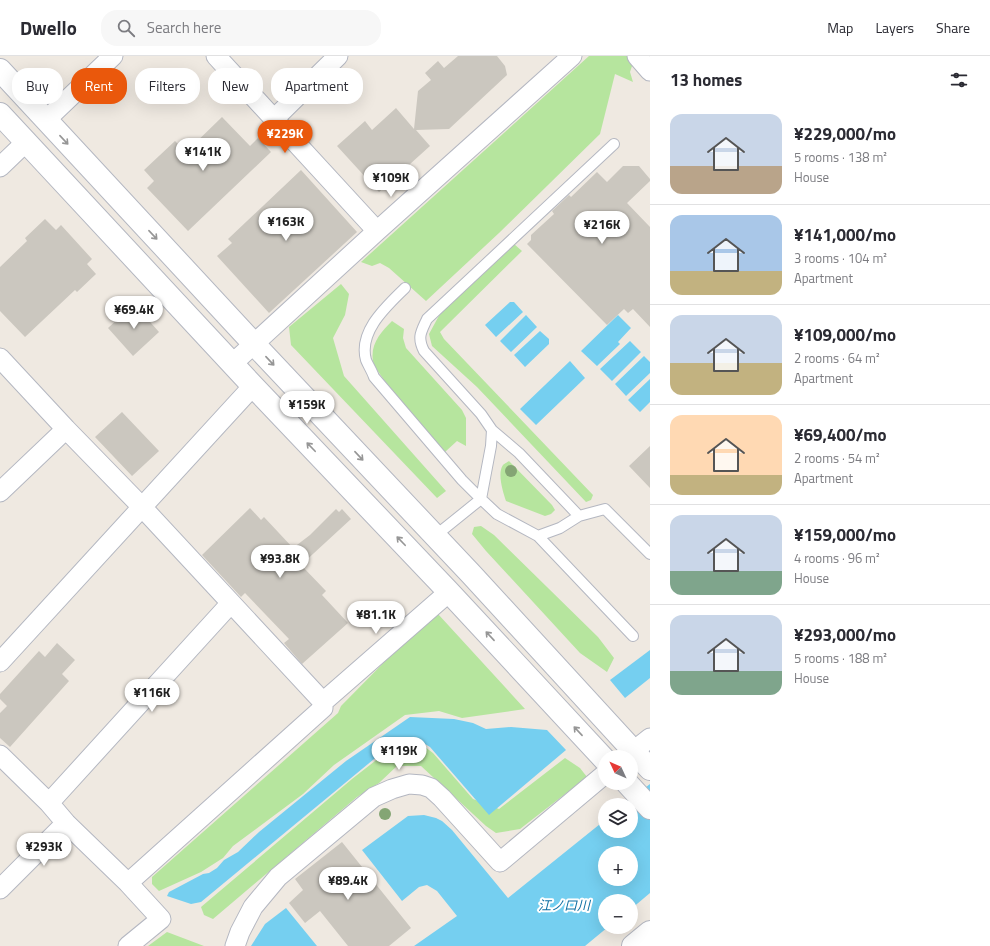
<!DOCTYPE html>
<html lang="en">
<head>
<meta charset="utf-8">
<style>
  :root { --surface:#fff; --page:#f7f7f7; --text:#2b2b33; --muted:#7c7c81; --line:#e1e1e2; --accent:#ea580c }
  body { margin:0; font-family:"Titillium Web","Noto Sans JP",sans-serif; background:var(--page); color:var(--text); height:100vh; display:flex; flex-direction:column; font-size:15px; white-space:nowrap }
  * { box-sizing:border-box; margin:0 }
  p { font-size:13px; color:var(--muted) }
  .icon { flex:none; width:22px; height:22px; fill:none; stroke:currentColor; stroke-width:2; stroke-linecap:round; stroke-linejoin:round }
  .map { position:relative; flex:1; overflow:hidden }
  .panel { display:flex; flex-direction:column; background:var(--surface); width:340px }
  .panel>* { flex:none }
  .guide { position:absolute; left:12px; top:12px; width:380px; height:36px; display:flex; gap:8px }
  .needle { width:26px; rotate:314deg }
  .tools { position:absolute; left:598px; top:694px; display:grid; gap:8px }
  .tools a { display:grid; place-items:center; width:40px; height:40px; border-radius:50%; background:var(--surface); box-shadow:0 4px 16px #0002; font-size:20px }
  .price { position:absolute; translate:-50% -34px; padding:0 9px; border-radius:14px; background:#fff; color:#222; font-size:13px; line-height:26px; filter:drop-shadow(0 1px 2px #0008) }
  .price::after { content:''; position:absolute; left:50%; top:24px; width:12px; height:9px; margin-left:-6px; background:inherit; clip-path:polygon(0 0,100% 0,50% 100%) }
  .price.active { background:var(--accent); color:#fff }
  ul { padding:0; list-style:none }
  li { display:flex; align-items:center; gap:12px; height:100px; padding:0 20px }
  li+li { border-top:1px solid var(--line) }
  li span { display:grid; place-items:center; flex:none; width:112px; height:80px; border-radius:12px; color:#555 }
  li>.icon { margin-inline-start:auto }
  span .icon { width:48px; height:48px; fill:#fffc; stroke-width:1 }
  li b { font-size:17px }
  h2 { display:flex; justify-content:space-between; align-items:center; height:48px; padding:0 20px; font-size:17px }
  .tag { padding:0 14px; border-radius:16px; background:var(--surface); box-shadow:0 4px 16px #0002; font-size:14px; line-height:36px }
  .tag.active { background:var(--accent); color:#fff }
  header { display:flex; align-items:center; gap:24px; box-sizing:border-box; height:56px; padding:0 20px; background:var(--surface); border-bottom:1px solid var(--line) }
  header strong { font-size:19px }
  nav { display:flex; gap:22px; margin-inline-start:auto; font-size:14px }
  .search { width:280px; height:36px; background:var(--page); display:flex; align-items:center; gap:10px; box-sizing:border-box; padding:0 14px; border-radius:16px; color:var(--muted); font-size:15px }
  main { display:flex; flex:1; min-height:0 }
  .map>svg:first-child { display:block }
  .green { fill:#b6e59e }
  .water { fill:#75cff0; fill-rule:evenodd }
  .building { fill:#cbc7bf }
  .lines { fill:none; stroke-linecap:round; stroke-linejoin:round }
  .service-casing { stroke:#b4b7c1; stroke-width:12 }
  .minor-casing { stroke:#b4b7c1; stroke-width:21 }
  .tertiary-casing { stroke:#b4b7c1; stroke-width:24 }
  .service { stroke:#fff; stroke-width:10 }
  .minor { stroke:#fff; stroke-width:19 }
  .tertiary { stroke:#fff; stroke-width:22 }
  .tree { fill:#84a574 }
  .oneway { stroke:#969696 }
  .labels { text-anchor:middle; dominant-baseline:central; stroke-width:4; stroke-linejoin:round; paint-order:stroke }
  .water-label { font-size:13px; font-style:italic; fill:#0d6fa3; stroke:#fff }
</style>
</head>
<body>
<header>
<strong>Dwello</strong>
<div class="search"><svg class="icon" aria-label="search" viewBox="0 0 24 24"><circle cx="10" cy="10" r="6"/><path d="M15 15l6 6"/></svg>Search here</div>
<nav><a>Map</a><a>Layers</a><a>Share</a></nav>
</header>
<main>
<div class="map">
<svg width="650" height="890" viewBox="0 0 650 890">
  <rect width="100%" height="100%" fill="#efe9e1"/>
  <path class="green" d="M589,0H631L634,4L630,16L633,26L615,18L600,78L499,177L426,245L389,212L380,207L372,210L361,206Z
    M514,188L522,195L440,276L444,283L593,439L591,444L586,446L477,331L432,290L429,278L441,256Z
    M341,228L349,238L345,259L333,282L344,320L446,435L437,442L291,289L289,271Z
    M392,265L404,273L403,282L406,292L462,354L466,362V390L457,385L445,396C433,381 375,319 373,305C370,288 381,276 392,265Z
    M509,405L552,449L555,454L551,458L545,460L506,445C503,436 497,417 503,409C504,408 509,405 509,405Z
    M481,470L494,479L598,581L614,602L607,616L580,597L486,495L472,478L474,471Z
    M438,558L525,653L462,662L439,655L405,659L334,709L303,738L233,790L223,802L201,816L159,835L152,828V821L338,657L341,650L410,580Z
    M409,688H421L433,697L473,743L499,753L565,702L580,712L587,721L520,773L496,777L486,770L421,710H397L379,727L357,741L213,863L204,859L201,851L352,723L393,691Z
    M167,876L204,890H148Z"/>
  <path class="water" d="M510,246H514L523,256L496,281L485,269Z
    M526,259L537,271L511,296L500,285Z
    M618,259L631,272L618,286L620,288L597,310L581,295Z
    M540,275L549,283V288L525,311L514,299Z
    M630,285L641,296L612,325L600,313Z
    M644,300L650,306V317L626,340L615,328Z
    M570,305L585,322L536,369L520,353Z
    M650,323V346L640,356L628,344Z
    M650,594V622L625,642L610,624Z
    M410,661L454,663L473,667L486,673L511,671L547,674L566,694L489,759L430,691C416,682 407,681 391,689L201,846L191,848L167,840L169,836L203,818L209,817L217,812L224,804L238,796L259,776L346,705Z
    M650,728V837L631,853V845H605V871H608L585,890H414L457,860L437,835L427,829L419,831L402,845L362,794L408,760L424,759L436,762L442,765L452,774L508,842L605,764V775H631V749H623ZM605,797H631V823H605Z
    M286,852L317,890H251L265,868Z"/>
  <path class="building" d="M458,0H497L505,10L507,19L449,73L416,74L430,90L379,136L337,90L365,65L372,74L396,52L414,73L418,35L431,24L425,17L438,5L444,12Z
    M222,61L250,90L258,82L271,96L188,175L147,132L154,125L144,114L175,85L186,96Z
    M623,110H639L650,123V125L627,147L650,171V271L633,253L628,257L624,253L607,269L527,188L531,184V179L554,158L552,155L569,139L571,141L597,116L607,126Z
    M301,114L357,176L269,257L217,200L232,187L228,183Z
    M45,163L56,174L61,169L92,203L87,208L96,218L77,236L75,234L25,281L0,255V211L27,185L25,182Z
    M134,248L159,276L133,300L108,272Z
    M122,356L159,395L132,420L95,381Z
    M650,390V432L629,410Z
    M250,452L261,464L264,461L293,492L310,479L336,453L339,456L342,453L351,463L301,509L326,535L322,539L348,567L302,608L284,587L289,583L245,537L241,541L202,499Z
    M57,587L75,604L62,618L69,625L10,691L0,682V657L7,650L0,643V638L39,595L45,601Z
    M342,786L411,872L389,890H348L320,855L305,867L289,847L303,834L295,823Z"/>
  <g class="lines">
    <defs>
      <path id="service" d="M405,232C387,250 358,275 366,304C368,309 372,315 374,321L462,424L481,443L497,458L538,480L560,472L579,460L605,453L650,498
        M492,374L519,397L579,460
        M435,480L481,443L491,390L492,374L481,358L424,295C417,281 421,276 427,263L614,88
        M538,480L633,580"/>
      <path id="minor" d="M216,0L377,175
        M637,0L650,15
        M274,63L338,0
        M46,64L113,0
        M0,111L26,86
        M0,302L66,373L142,451L323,646V652L128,827
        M232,308L377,175L572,0
        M0,436L66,373
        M0,606L253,330
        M323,646L449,536
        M0,699L49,747L66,767L128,827L161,863L128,890
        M626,701L650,682
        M49,747L231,547
        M0,833L66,767
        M235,890L240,876L253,851L278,821L374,741L392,733L409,728L422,729L431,732L442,742L500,806L605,718"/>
      <path id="tertiary" d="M0,14L254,288L471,518L650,713
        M0,58L253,330L449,536L605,704
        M627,727L650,752
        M633,890L650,876"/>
    </defs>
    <use href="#service" class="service-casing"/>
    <use href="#minor" class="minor-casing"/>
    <use href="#tertiary" class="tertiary-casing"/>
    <use href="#service" class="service"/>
    <use href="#minor" class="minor"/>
    <use href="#tertiary" class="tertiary"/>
  </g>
  <g class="tree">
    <circle cx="511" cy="415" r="6"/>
    <circle cx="385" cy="758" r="6"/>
  </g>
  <defs><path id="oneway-shaft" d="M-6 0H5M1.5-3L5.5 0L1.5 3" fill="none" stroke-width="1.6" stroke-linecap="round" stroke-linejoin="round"/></defs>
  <g class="oneway">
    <use href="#oneway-shaft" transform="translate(64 84) rotate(47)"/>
    <use href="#oneway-shaft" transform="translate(153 179) rotate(47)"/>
    <use href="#oneway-shaft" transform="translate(270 305) rotate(47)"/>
    <use href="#oneway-shaft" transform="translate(311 391) rotate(-134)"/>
    <use href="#oneway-shaft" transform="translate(359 400) rotate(47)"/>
    <use href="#oneway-shaft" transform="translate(401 485) rotate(-134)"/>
    <use href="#oneway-shaft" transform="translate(490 580) rotate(-133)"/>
    <use href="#oneway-shaft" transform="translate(578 675) rotate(-133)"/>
  </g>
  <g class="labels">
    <g class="water-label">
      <text x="564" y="849">江ノ口川</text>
    </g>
  </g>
</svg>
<div class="tools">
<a><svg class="needle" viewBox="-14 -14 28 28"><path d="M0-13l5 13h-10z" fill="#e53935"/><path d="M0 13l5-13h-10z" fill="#7c7c81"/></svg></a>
<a><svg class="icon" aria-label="layers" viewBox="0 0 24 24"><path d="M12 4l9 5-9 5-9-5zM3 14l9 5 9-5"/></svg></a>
<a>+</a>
<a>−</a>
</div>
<b class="price active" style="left:285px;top:98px">¥229K</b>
<b class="price" style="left:203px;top:116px">¥141K</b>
<b class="price" style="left:391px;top:142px">¥109K</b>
<b class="price" style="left:286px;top:186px">¥163K</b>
<b class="price" style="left:602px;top:189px">¥216K</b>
<b class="price" style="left:134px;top:274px">¥69.4K</b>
<b class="price" style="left:307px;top:369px">¥159K</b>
<b class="price" style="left:280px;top:523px">¥93.8K</b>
<b class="price" style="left:376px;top:579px">¥81.1K</b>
<b class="price" style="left:152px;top:657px">¥116K</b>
<b class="price" style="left:399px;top:715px">¥119K</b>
<b class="price" style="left:44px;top:811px">¥293K</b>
<b class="price" style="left:348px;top:845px">¥89.4K</b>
<div class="guide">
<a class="tag">Buy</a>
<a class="tag active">Rent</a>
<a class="tag">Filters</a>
<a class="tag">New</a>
<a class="tag">Apartment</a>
</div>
</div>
<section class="panel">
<h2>13 homes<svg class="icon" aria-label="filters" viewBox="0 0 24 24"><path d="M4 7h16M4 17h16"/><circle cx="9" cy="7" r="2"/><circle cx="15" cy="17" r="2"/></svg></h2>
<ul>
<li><span style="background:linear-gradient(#c9d6e8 65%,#b9a48a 0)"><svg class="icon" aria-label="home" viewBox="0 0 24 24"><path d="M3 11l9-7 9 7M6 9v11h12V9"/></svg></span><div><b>¥229,000/mo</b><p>5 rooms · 138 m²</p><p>House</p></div></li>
<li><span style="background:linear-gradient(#a9c7e8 70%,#c2b280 0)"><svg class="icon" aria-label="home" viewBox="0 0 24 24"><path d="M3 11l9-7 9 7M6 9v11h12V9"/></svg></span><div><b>¥141,000/mo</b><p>3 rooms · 104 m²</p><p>Apartment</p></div></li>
<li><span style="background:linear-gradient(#c9d6e8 60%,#c2b280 0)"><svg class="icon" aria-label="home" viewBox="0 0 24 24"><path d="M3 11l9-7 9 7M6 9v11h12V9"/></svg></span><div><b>¥109,000/mo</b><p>2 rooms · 64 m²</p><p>Apartment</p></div></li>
<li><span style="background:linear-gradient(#ffd9b3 75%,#c2b280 0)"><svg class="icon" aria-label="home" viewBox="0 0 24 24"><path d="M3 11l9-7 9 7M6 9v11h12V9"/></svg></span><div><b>¥69,400/mo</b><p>2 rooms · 54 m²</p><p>Apartment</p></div></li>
<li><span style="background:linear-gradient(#c9d6e8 70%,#7fa58c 0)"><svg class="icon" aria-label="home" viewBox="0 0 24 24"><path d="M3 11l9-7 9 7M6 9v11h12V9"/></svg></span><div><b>¥159,000/mo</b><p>4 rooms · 96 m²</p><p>House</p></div></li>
<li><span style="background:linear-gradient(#c9d6e8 70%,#7fa58c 0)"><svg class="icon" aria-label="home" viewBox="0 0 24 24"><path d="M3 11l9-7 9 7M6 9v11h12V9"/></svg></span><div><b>¥293,000/mo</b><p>5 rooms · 188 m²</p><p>House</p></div></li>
</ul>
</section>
</main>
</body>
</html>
